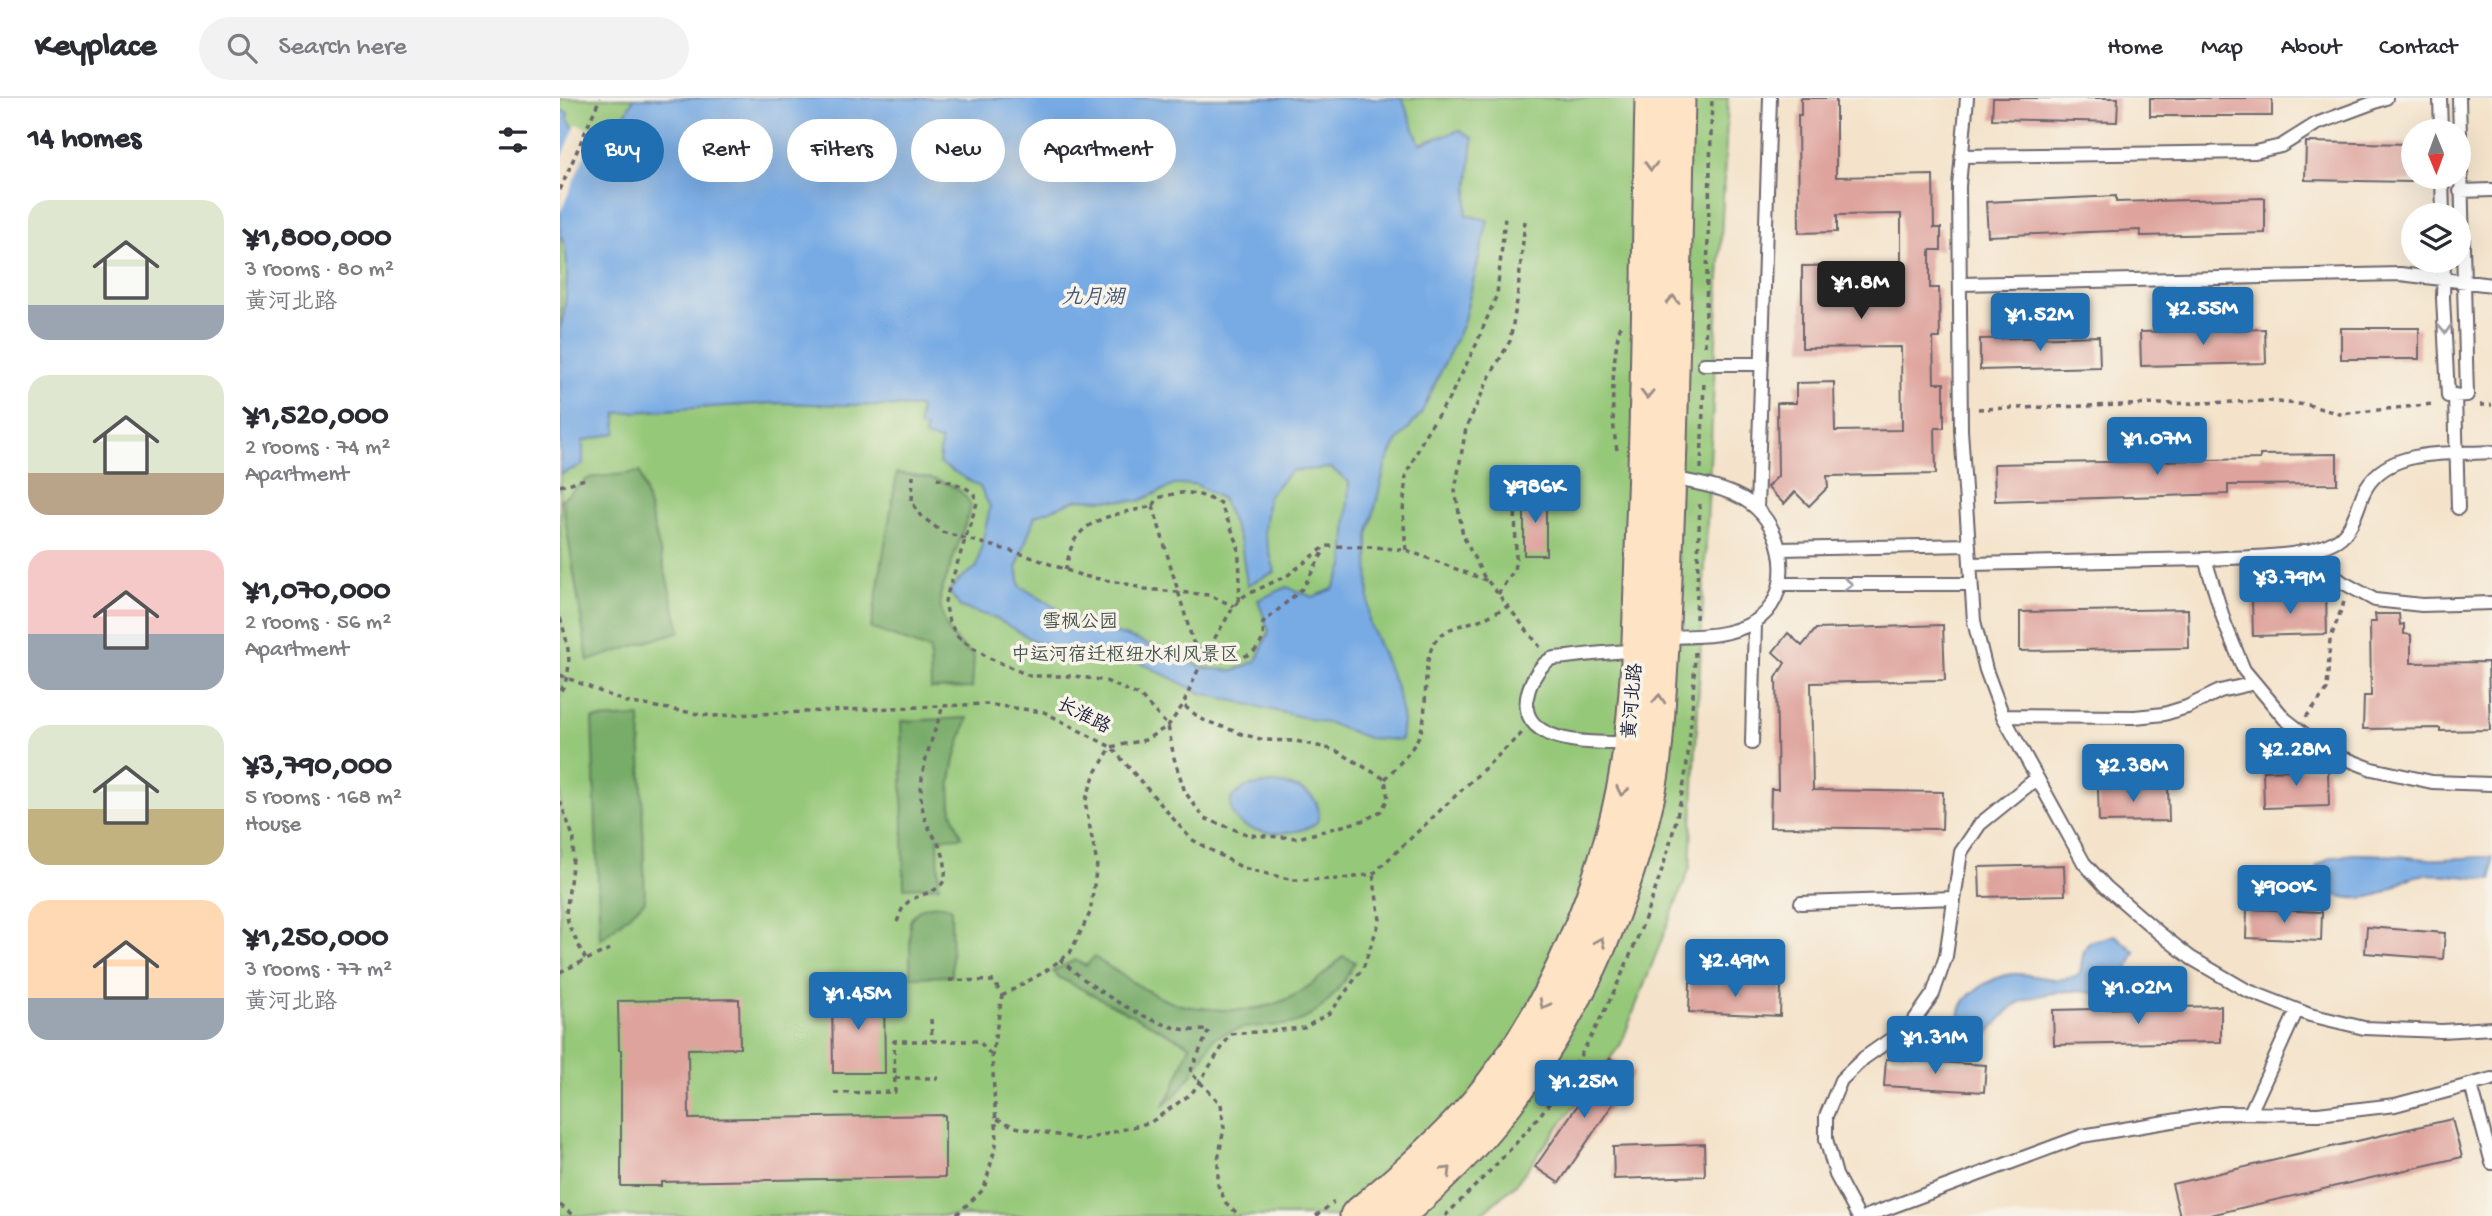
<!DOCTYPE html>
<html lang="en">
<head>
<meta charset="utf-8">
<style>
  :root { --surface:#fff; --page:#f2f2f3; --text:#2b2b33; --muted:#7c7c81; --line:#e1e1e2; --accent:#1f6fb2 }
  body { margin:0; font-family:"Gochi Hand","LXGW WenKai TC",sans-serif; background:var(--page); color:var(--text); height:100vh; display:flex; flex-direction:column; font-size:26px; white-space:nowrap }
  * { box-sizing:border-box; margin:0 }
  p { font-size:23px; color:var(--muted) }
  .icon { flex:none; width:38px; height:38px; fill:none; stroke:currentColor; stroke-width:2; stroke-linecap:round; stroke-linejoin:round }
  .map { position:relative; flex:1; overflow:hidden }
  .sheet { display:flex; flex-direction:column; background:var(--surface); width:560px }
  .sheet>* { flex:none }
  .guide { position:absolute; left:21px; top:21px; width:665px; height:63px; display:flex; gap:14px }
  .needle { width:46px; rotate:179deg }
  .fabs { position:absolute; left:1841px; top:21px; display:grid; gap:14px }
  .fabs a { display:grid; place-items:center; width:70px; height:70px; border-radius:50%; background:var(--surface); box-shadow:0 7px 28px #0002; font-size:35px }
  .price { position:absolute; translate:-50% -60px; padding:0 16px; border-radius:7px; background:var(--accent); color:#fff; font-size:23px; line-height:46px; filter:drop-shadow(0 2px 4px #0008) }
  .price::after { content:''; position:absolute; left:50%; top:42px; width:21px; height:16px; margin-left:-10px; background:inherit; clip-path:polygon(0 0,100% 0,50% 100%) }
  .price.active { background:#222; color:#fff }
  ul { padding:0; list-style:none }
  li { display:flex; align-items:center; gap:21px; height:175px; padding:0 28px }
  li span { display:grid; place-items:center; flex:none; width:196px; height:140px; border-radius:21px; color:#555 }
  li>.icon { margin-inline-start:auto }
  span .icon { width:84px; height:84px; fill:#fffc; stroke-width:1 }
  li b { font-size:30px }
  h2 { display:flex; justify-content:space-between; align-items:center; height:84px; padding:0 28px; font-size:30px }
  .tag { padding:0 24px; border-radius:32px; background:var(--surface); box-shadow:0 7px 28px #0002; font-size:24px; line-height:63px }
  .tag.active { background:var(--accent); color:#fff }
  header { display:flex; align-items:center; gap:42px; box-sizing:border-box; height:98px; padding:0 35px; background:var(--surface); border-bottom:2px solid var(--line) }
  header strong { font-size:33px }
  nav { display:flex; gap:38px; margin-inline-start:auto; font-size:24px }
  .search { width:490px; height:63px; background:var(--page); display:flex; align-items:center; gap:18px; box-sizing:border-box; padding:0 24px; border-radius:38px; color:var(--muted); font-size:26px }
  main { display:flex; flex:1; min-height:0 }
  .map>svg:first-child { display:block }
  .green { fill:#96c879; stroke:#5c755a; stroke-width:2 }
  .forest { fill:#78ac69; stroke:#4d6752; stroke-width:2 }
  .water { fill:#78abe4; stroke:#4d6690; stroke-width:2; fill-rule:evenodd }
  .pier { fill:#f4e3ca }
  .building { fill:#dea39c }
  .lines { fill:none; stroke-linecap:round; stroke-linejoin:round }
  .service-casing { stroke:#6c666d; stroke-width:16 }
  .secondary-casing { stroke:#6c666d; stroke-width:37 }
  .path { stroke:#6c666d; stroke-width:3.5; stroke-dasharray:5 5; stroke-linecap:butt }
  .service { stroke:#fff; stroke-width:12 }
  .secondary { stroke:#fee4c5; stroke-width:33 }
  .oneway { stroke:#9b8d87 }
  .oneway2 { stroke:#9c9ca7 }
  .labels { text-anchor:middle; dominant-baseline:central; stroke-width:7; stroke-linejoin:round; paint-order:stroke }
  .park-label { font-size:19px; fill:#45544e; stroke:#f7f3e8 }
  .street-label { font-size:19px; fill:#22223b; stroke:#f7f3e8 }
  .water-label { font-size:21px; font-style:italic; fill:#405276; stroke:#f7f3e8 }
</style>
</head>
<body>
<header>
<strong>Keyplace</strong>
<div class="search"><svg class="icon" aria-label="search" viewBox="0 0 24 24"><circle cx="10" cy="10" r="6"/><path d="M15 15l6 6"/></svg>Search here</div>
<nav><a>Home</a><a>Map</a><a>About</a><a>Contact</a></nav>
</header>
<main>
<section class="sheet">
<h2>14 homes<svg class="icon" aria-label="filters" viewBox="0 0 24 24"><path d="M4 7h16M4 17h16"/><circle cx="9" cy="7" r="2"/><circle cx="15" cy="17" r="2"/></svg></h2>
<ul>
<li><span style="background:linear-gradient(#dfe7d0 75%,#9aa5b1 0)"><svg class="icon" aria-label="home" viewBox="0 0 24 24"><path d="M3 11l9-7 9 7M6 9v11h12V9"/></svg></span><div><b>¥1,800,000</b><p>3 rooms · 80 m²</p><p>黄河北路</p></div></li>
<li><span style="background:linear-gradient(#dfe7d0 70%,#b9a48a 0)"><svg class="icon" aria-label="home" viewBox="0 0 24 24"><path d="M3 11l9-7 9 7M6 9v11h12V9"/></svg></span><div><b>¥1,520,000</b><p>2 rooms · 74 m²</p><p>Apartment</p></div></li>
<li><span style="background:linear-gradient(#f6c9c9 60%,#9aa5b1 0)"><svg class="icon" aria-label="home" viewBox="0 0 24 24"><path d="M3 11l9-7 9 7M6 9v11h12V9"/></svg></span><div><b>¥1,070,000</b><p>2 rooms · 56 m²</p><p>Apartment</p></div></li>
<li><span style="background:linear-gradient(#dfe7d0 60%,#c2b280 0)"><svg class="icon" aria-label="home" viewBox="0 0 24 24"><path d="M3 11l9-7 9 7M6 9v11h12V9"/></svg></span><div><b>¥3,790,000</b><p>5 rooms · 168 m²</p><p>House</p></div></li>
<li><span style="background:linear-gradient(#ffd9b3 70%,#9aa5b1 0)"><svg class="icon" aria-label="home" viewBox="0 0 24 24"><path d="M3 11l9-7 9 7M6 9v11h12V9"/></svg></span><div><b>¥1,250,000</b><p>3 rooms · 77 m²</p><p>黄河北路</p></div></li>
</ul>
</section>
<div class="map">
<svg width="1932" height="1118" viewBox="0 0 1932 1118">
  <rect width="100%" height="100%" fill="#f7f3e8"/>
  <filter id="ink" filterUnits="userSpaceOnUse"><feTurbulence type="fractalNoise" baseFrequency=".0143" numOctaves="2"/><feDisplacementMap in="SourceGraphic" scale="14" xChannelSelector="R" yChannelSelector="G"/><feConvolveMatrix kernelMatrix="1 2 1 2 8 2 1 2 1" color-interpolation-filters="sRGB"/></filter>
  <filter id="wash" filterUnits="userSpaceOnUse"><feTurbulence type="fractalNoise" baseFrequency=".00686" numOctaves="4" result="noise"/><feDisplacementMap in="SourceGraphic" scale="28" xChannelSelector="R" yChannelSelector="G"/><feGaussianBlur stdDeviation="1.57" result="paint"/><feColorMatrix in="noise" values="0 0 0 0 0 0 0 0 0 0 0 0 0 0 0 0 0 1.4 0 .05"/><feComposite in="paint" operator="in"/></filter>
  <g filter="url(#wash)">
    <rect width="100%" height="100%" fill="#f4e3ca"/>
    <path class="green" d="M0,0H1168L1130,769L1061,946L955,1087L919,1118H0Z"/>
    <path class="forest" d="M80,374L120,533L28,563L2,401L29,380Z
      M337,375C361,378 402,381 411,409L380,498C380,526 392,543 414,558L412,590L371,591L370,552L311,530Z
      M80,619L85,803L40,842L32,621Z
      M408,620C398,649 386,682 392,713C394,721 399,731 402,739L378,740L379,788L344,790L341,623Z
      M384,807L391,810L392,878L350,879V823C357,809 369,807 384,807Z
      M783,858L795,864C783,887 761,918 734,925C720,929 704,927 690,929C677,930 666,935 654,940C638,966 627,990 602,1009L612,994L630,947L498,879L493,873L515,862L526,868L534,859C556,873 585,894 608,903C621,909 636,909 650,911C709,917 743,900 783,858Z"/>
    <path class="water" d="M74,0H842L860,46L899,32L913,40L906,117L928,122L903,226L861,316L837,344L826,365L808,438L809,524L837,591L843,623L841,642L808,640L771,626L641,595L569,559L495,550L478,545L435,520L400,509L389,493L401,480L417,469L430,409L420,389L379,365L381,343L365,339L366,331L359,328L360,309L216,305L57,315L56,335L23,343V367L0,376V231C6,211 12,153 0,137V12L8,15L7,20L14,30L47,40L57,31ZM771,370L789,384L784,468L773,491L753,499L727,489L698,502L709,534L696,563L674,573L644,570L577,542L519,524L460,488L457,468L475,418L518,401L579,403L614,387L635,386L662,401L681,445L687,487L715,474L704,434L708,398L731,373Z
      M711,685C733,686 766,695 757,724C738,742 660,740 672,699L686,689Z
      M1792,756C1819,755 1844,759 1870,761C1891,762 1911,758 1932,759V781C1908,781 1886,774 1862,777C1847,778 1836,789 1823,795C1805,802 1782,803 1766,792C1758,785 1756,778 1757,768L1770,760Z
      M1555,837L1575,854L1569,868L1563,898C1547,899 1532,893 1515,893C1500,893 1471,898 1458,905C1443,913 1426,944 1416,944C1410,944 1407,940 1404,935C1389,907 1414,890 1437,880C1466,867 1494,892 1520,875L1524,852L1529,844Z"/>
    <path class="pier" d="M16,26L35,33L0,115V65Z"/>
    <g id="blocks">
      <path class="building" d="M1241,0H1276V79L1373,77L1374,130H1381V152H1370V190H1379L1380,240H1373L1374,285H1384V330H1375L1376,376L1267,378L1268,389L1249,408L1235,394L1224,406L1207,389L1218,378L1217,305H1236V285L1274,284L1275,333L1342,332L1341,249L1242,250V168L1341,167V116L1277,117V134L1239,135L1238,17H1241Z
        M1433,0H1558L1557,24L1432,21Z
        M1590,0H1712V18H1590Z
        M1746,44L1852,46L1851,84L1745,82Z
        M1556,98V104L1705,100V135L1581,138L1580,132L1428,138L1426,104Z
        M1781,230H1859V261H1781Z
        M1705,231L1706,265L1581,268L1580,234Z
        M1539,238L1540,269L1420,272V241Z
        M1777,356V386L1668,387V396L1435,403L1434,366L1700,361V357Z
        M964,396H986V457H964Z
        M1766,498L1767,536L1693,538L1692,500Z
        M1628,511L1629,550L1460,553V514Z
        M1815,516H1839L1840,527L1844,526V536L1851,537V565L1928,564L1930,632L1880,633V630L1803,631L1804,598H1811L1810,524H1816Z
        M1383,527L1385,582L1251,585L1253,692L1383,694L1382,731L1210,729L1211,691H1218L1216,580L1225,565L1213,554L1228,535L1242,548L1256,531Z
        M1768,671L1769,708L1704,710L1703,673Z
        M1608,688L1609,723L1539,724L1538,689Z
        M1504,767L1505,797L1420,799L1419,769Z
        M1687,811L1762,814L1761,843L1686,840Z
        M1807,829L1885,835L1883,861L1805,855Z
        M1130,884L1221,888L1220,918L1129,914Z
        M272,894H324L325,975H273Z
        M179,901L180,950L128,951L129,1021L385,1017V1079L101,1084V1088H61V952H59L58,903Z
        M1661,908V944L1494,947L1493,912Z
        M1050,960L1074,975L999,1085L975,1069Z
        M1326,961L1426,967L1424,994L1324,988Z
        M1892,1021L1902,1059L1646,1118H1620L1612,1086Z
        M1144,1046L1145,1078L1054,1081L1053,1049Z"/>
    </g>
  </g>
  <g filter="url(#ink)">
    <use href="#blocks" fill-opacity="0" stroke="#6c666d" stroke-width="2"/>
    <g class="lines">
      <defs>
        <path id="service" d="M1407,0L1399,88L1401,332L1414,523L1426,572L1443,618L1524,765L1546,789L1598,834L1631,860L1686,892L1750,917L1804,930L1882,933L1932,930
          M1880,0L1881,33
          M1401,58L1695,54L1721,48L1756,26L1826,0
          M1882,79L1883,117
          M1900,93L1932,92
          M1884,163L1883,200L1888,298L1907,297L1899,0
          M1400,186L1840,176L1932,187
          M1144,266H1202
          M1895,297L1898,410
          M1197,411L1210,0
          M1221,451L1409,447
          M1743,453L1782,484L1815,502L1862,507L1932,505
          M1645,461C1683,458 1744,462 1777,442C1792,433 1797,411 1803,396C1824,348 1889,357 1932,354
          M1410,466L1645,461L1665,526L1684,572L1725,621L1766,653L1812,671L1872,684L1932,686
          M1220,486H1411
          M1104,539C1134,538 1166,540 1194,524C1233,501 1227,439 1197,411C1175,390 1139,386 1111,380
          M1443,618L1575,619L1604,616L1627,609L1660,593L1695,585
          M1068,645C1034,645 951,648 969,591C972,581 981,566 991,561C995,559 1003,560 1007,559C1031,556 1054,553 1078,553
          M1192,645L1195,524
          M1241,805L1394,800
          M1911,987L1932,1065
          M1690,1015L1737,912
          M1298,1118L1276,1077L1266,1041V1018L1281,982L1304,960L1351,927L1373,896L1386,858L1401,754L1420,726L1477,680
          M1307,1118L1522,1038L1660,1015L1758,1016L1835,1007L1932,981"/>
        <path id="secondary" d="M797,1118C839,1084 881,1048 916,1007C992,919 1050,780 1068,666C1080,587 1080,505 1083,424C1089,283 1089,141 1092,0
          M836,1118C969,1007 1050,866 1088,697C1095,664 1097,629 1099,596C1103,540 1105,483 1107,427C1113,285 1115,142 1118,0"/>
      </defs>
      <use href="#service" class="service-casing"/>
      <use href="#secondary" class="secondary-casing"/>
      <path class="path" d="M0,92L40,0
        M965,123L957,203L950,243L930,278L906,330L895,392L903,438L923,477L980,549
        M1145,248L1152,0
        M1920,307H1932
        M1418,311L1709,303L1748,307L1780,316L1874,306
        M1057,352C1050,319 1052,262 1060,228
        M1141,371L1144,281
        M353,377L352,404L360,417L382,434L465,457L523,478L567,486L585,491L649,497L674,508
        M377,380C392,385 415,388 417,405L385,503L389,524L398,539L427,559L470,578H515L546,583L580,598L608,628L614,660L625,694L644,720L689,737L738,740L805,722L821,713L828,701L825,681L775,652L736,643L704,642L682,636L641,621L623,607
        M0,388L29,380
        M593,408L633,544L644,558C663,560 693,566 702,542C704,538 703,530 703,525L743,490L765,451
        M846,452L843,414L846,377L866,335L890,299L916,247L937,196L945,119
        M505,472C508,463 510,448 516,440C534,416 567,415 593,408L598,400C626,392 633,393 660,405L678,446L680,476L679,504
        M938,496L954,472L956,460L955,398
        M0,520C8,544 15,572 0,594
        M1136,521L1140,403
        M0,577L66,604L151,618L426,606L484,614L551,649L631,741L683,770L733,782L782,781L813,776L963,634
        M1746,619L1767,592L1770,542L1784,504
        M825,681C838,667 854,652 861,633C870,606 859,558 879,539C890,528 905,527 919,522C929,519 938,513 948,508
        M0,703L14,741L13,761L6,816L10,830L26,862
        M337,824C340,817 341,810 347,805C357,795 383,796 385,778C388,748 368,738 363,713C355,678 373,641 383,608
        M500,861C529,889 582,923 621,931C630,933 640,932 649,932L630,974L661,1006L664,1030L658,1062V1087L666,1105L680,1118
        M0,874L54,849
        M389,882L434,883L442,898L432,958L437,1043L424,1091L395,1118
        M442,898L484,874L510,855L530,815L537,766L525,704L534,678L551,649L585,642L608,628L623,607L644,558L674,508L684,498L728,477L766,448L815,449L846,452L928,483
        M371,921L372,943
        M335,980H378
        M274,995L335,994L334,943H419L432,958
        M437,1021L455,1029L524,1042L591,1024L632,995L671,936L744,930L771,914L803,870L820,822L813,776
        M0,1107L14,1118
        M756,1118L774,1104
        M885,1118C929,1074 975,1030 1008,978C1061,894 1114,763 1127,665C1131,629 1134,590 1135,554"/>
      <use href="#service" class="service"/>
      <use href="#secondary" class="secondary"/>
    </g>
    <defs><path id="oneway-chevron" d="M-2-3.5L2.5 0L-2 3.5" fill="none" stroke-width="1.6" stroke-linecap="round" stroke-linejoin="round" transform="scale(1.75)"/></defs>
    <g class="oneway">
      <use href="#oneway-chevron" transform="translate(1091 68) rotate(91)"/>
      <use href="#oneway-chevron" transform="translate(1113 202) rotate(-89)"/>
      <use href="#oneway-chevron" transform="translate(1087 296) rotate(91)"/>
      <use href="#oneway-chevron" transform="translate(1099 601) rotate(-86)"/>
      <use href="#oneway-chevron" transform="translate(1062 693) rotate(102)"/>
      <use href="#oneway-chevron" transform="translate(1040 844) rotate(-67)"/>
      <use href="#oneway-chevron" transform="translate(984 906) rotate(117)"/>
      <use href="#oneway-chevron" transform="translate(887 1073) rotate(-45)"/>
    </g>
    <g class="oneway2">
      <use href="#oneway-chevron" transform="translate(1885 231) rotate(87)"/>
      <use href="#oneway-chevron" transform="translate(1288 486)"/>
    </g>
  </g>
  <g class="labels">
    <g class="park-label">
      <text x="520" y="525">雪枫公园</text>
      <text x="565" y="558">中运河宿迁枢纽水利风景区</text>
    </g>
    <g class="street-label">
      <text transform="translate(1074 603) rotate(-85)">黄河北路</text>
      <text transform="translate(523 619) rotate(27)">长淮路</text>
    </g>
    <g class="water-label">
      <text x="533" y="201">九月湖</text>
    </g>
  </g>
</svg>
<div class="fabs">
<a><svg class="needle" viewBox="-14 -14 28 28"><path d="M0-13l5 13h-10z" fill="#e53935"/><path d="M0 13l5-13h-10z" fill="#7c7c81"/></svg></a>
<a><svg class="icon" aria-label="layers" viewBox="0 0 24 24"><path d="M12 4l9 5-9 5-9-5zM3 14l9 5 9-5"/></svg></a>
</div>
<b class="price active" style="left:1301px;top:223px">¥1.8M</b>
<b class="price" style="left:1643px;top:249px">¥2.55M</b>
<b class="price" style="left:1480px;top:255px">¥1.52M</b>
<b class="price" style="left:1597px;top:379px">¥1.07M</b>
<b class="price" style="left:975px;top:427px">¥986K</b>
<b class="price" style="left:1730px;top:518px">¥3.79M</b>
<b class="price" style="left:1736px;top:690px">¥2.28M</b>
<b class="price" style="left:1573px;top:706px">¥2.38M</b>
<b class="price" style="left:1724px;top:827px">¥900K</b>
<b class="price" style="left:1175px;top:901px">¥2.49M</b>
<b class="price" style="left:1578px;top:928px">¥1.02M</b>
<b class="price" style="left:298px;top:934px">¥1.45M</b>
<b class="price" style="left:1375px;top:978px">¥1.31M</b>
<b class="price" style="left:1024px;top:1022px">¥1.25M</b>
<div class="guide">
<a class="tag active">Buy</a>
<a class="tag">Rent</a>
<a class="tag">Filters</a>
<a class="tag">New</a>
<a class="tag">Apartment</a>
</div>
</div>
</main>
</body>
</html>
